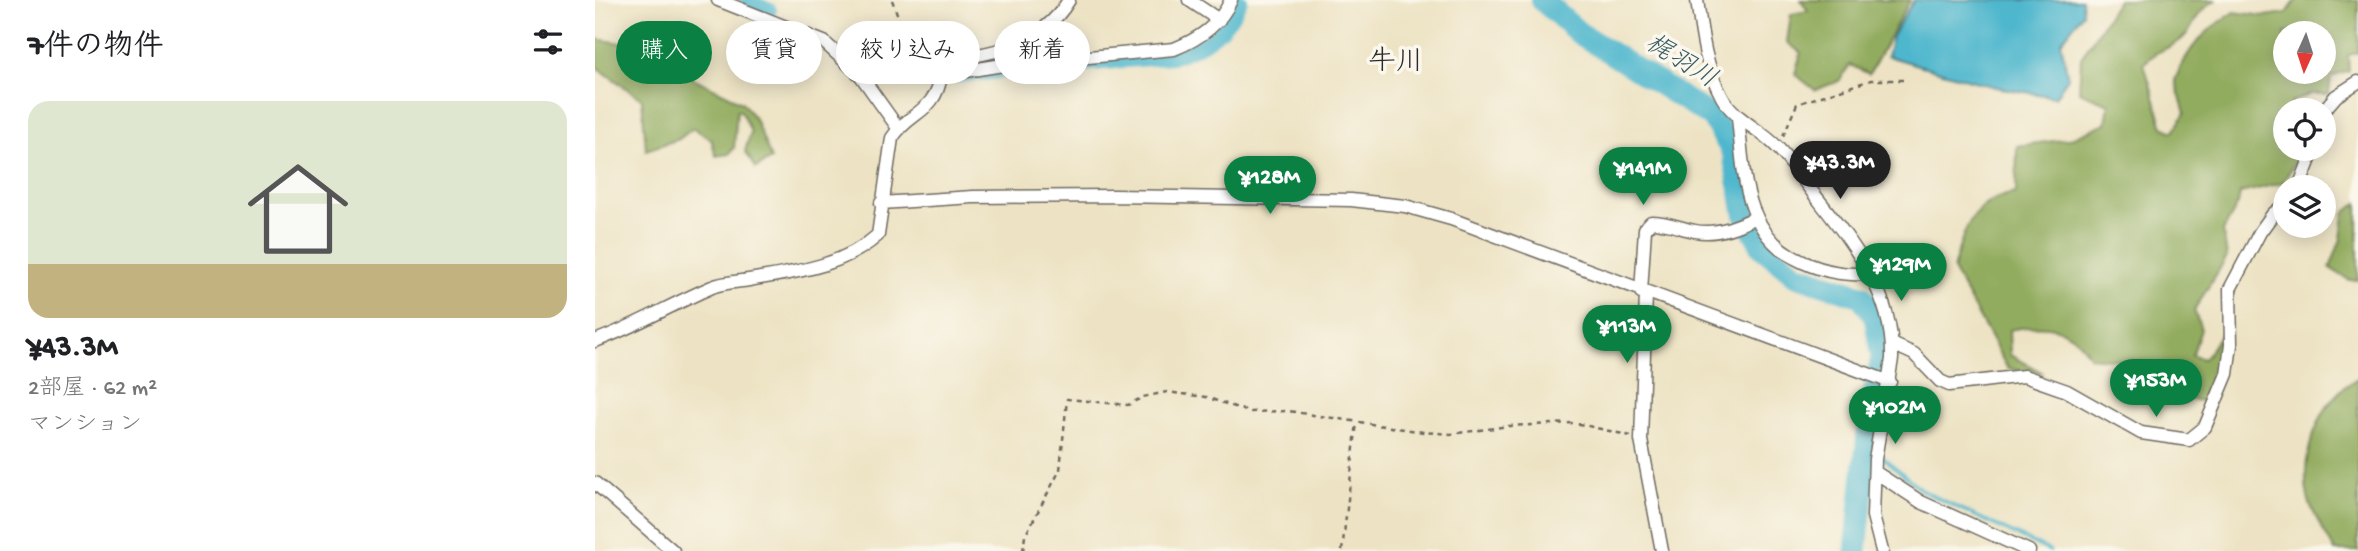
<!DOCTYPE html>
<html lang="ja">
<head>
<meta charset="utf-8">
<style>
  :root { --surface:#fff; --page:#f2f2f2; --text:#202124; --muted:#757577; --line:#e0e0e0; --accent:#0b8043 }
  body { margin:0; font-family:"Gochi Hand","Klee One",sans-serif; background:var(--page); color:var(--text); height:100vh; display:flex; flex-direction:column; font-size:26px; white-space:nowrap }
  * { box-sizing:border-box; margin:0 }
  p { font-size:23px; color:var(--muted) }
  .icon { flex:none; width:38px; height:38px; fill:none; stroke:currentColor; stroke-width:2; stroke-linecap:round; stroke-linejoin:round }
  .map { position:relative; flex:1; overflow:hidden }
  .side { display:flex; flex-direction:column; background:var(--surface); width:595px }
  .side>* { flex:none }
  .banner { position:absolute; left:21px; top:21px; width:665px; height:63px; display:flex; gap:14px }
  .needle { width:46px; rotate:183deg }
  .controls { position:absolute; left:1678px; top:21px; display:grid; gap:14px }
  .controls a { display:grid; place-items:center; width:63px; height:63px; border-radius:50%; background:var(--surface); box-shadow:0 4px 18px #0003; font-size:35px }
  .price { position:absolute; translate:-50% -60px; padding:0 16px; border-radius:24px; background:var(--accent); color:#fff; font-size:23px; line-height:46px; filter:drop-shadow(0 2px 4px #0008) }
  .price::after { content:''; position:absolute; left:50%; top:42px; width:21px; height:16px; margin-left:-10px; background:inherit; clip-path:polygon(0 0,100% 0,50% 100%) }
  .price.current { background:#222; color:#fff }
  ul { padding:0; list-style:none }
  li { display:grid; align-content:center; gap:14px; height:371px; padding:0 28px }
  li+li { border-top:2px solid var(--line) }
  li span { display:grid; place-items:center; height:217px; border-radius:21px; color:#555 }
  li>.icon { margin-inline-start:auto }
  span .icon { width:126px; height:126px; fill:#fffc; stroke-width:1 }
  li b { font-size:30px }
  h2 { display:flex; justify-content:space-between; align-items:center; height:84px; padding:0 28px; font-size:30px }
  .tag { padding:0 24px; border-radius:32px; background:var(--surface); box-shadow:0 4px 18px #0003; font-size:24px; line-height:63px }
  .tag.current { background:var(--accent); color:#fff }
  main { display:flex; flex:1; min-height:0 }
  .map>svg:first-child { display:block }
  .forest { fill:#92ac5e; stroke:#5e6c44; stroke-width:2; fill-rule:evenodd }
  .water { fill:#4fb7cd; stroke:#3d717c; stroke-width:2 }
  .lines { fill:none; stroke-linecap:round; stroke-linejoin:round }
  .stream { stroke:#4fb7cd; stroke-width:3.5 }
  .canal { stroke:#4fb7cd; stroke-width:14 }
  .river { stroke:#4fb7cd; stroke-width:23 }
  .street-casing { stroke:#6f6b61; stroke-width:15 }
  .path { stroke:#6f6b61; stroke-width:2.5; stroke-dasharray:5 5; stroke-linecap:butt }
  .street { stroke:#fff; stroke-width:12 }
  .labels { text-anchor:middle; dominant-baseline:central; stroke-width:7; stroke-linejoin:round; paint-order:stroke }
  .water-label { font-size:26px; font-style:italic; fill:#385c64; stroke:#fbf7ec }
  .quarter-label { font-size:28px; fill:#2b2b2b; stroke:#fbf7ec }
</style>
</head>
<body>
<main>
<section class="side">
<h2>7件の物件<svg class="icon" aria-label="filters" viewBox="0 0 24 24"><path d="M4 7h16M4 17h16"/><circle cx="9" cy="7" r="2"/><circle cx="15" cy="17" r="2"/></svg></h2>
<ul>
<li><span style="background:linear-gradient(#dfe7d0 75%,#c2b280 0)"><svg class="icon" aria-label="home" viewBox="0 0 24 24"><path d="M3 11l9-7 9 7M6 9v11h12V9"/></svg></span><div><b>¥43.3M</b><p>2部屋 · 62 m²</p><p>マンション</p></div></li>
</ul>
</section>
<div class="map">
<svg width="1763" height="551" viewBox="0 0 1763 551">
  <rect width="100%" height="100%" fill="#fbf7ec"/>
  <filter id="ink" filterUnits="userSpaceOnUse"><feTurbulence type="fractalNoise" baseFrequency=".0143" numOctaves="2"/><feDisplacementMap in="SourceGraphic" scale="14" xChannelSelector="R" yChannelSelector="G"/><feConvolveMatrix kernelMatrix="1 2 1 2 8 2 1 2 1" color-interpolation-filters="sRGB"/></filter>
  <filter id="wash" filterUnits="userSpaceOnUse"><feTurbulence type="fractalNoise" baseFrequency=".00686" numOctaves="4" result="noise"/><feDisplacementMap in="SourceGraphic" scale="28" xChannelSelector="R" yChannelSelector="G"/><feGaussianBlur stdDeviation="1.57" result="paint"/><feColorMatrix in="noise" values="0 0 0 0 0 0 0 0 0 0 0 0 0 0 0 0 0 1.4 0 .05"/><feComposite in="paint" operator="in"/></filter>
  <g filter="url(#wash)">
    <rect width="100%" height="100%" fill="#ede3c4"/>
    <path class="forest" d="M1206,0H1315L1274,74L1255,65L1244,81L1220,90L1200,74L1206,53L1192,42L1196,14L1213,11Z
      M1523,0H1621C1597,14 1602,26 1587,39C1574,50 1562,48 1549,64L1568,127L1578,132L1590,113L1580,80C1594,46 1608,32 1639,12L1669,16L1692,13L1701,0H1763V53L1753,55L1754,71L1736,77L1734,94H1716L1697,102L1695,110H1690V149H1698L1701,160L1688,183L1645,193L1643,204L1628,231L1632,257L1599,310L1606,329L1597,356L1609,359L1626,334L1624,362L1612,401L1582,399L1573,386L1567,369L1549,362L1495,357C1476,324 1449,323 1414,330L1415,355L1448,373L1413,369L1358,270C1368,231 1376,200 1421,193L1422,146L1474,139L1511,123L1514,104L1484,92L1486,58ZM1690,33H1729V72H1690Z
      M0,39L27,43L147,102L160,119L176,159L161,168L150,151L156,132L146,111L142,110L139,148L134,154L121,156L116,139L98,128L84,139L51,150L47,99L0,66Z
      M1763,203V280H1754L1735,268L1746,239L1749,213Z
      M1763,378V551H1740C1732,535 1717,515 1713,497C1704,455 1725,399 1763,378Z"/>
    <path class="water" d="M1319,0H1487L1488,13L1466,42L1473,78L1460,97L1400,87L1292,56L1297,36Z"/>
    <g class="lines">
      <path class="stream" d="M1289,458L1328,491L1455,551"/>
      <path class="canal" d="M152,0L175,10
        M361,76L577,57C608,49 634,30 646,0"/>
      <path class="river" d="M947,0L984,33L1117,117L1138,152L1151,217L1168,248L1201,275L1266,296L1280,316L1287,358L1276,405L1261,551"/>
    </g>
  </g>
  <g filter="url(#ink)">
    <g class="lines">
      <defs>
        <path id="street" d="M123,0L229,42L266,76L303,128
          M594,0L624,20
          M1102,0C1107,35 1110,66 1127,97C1140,120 1165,129 1182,147C1196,161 1207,179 1219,194C1257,243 1299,293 1297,359L1280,459L1278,516L1287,551
          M334,62C388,55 443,51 474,0
          M1729,110L1741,96L1763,82
          M1143,117C1149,174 1148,236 1208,262C1232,273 1252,275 1277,274
          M1704,187L1719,149
          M286,203L378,197L519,196L756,200L810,206L856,219L1295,382
          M1046,292L1050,229L1056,222C1073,222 1084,228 1100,231C1120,235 1144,226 1161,217
          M1051,294L1046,440L1067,551
          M0,341C41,326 77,304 117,287C128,282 142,282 154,280C199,272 248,267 283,235L297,138C314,111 341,113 346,75L408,65L579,49C604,39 625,25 636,0
          M1297,344L1319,354L1345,381L1354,385L1429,376L1472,391L1546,433L1594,440L1610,427L1632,374L1636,345L1635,289L1665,232L1678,214L1690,204
          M1280,472L1326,502L1434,551
          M0,483L78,551"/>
      </defs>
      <use href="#street" class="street-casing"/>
      <path class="path" d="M297,0L307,27L328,54
        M1188,136L1202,104L1276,80H1308
        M428,551L430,536L465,470L472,399L533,405L548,397L572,392L611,397L654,412L693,411L828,432L856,434L914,426L980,423L1036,436
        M747,551L762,422"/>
      <use href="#street" class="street"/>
    </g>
  </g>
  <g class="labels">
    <g class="water-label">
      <text transform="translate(1085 63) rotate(32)">梶羽川</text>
    </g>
    <g class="quarter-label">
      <text x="801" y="63">牛川</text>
    </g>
  </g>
</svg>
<div class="controls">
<a><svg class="needle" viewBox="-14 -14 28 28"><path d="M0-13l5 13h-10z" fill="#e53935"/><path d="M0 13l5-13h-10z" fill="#757577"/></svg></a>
<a><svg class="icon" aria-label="locate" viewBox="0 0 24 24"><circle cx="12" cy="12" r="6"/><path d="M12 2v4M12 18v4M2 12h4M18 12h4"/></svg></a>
<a><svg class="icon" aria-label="layers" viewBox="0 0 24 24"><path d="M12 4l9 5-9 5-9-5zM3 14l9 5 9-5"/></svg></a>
</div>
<b class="price current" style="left:1245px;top:201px">¥43.3M</b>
<b class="price" style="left:1048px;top:207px">¥141M</b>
<b class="price" style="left:675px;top:216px">¥128M</b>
<b class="price" style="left:1306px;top:303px">¥129M</b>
<b class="price" style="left:1032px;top:365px">¥113M</b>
<b class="price" style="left:1561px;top:419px">¥153M</b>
<b class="price" style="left:1300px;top:446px">¥102M</b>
<div class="banner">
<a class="tag current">購入</a>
<a class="tag">賃貸</a>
<a class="tag">絞り込み</a>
<a class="tag">新着</a>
</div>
</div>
</main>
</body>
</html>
